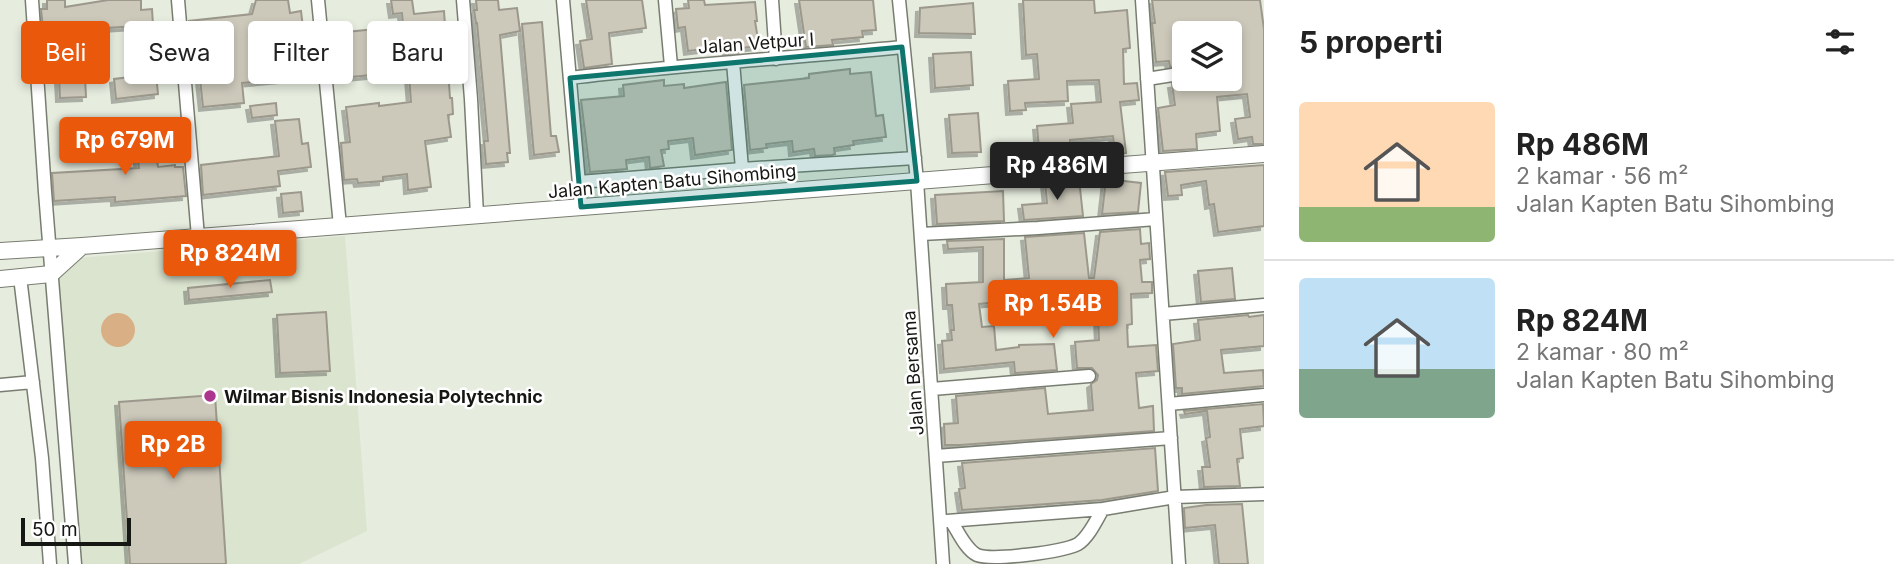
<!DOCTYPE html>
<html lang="id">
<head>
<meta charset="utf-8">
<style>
  :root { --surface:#fff; --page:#f2f2f2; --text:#222; --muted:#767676; --line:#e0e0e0; --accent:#ea580c }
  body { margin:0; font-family:Inter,sans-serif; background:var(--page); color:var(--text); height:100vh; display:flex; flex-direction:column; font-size:26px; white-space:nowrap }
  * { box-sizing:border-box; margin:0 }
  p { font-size:23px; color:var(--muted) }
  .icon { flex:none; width:38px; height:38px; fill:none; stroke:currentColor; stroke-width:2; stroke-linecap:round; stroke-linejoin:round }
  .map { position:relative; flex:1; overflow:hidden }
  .details { display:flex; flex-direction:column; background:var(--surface); width:630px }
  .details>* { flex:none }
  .hud { position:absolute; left:21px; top:21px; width:665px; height:63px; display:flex; gap:14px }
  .fabs { position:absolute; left:1172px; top:21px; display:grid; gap:14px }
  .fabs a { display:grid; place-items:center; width:70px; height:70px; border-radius:7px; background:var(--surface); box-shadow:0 4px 10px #0003; font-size:35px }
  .scale { position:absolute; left:21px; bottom:18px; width:110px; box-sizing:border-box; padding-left:7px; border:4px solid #151712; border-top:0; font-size:19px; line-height:24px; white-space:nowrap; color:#151712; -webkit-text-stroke:5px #fff; paint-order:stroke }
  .price { position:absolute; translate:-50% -60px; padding:0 16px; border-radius:7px; background:var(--accent); color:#fff; font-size:23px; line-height:46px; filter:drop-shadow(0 2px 4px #0008) }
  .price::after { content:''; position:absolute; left:50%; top:42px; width:21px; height:16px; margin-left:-10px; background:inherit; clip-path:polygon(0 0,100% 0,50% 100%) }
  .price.active { background:#222; color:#fff }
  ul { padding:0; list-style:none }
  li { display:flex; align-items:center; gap:21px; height:175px; padding:0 35px }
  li+li { border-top:2px solid var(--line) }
  li span { display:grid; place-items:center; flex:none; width:196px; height:140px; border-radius:7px; color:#555 }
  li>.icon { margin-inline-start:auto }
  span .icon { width:84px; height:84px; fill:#fffc; stroke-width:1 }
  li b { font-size:30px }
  h2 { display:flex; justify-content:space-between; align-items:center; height:84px; padding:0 35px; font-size:30px }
  .chip { padding:0 24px; border-radius:7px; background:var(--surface); box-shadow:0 4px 10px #0003; font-size:24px; line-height:63px }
  .chip.active { background:var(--accent); color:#fff }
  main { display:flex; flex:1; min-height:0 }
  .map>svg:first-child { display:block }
  .built { fill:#dbe4cf }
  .green { fill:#d9b086 }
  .building { fill:#ccc9bb; stroke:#9c998c; stroke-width:2; filter:url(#shadow) }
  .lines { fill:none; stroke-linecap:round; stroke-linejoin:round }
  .minor-casing { stroke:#787d71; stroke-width:15 }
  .tertiary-casing { stroke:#787d71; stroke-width:18 }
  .minor { stroke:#fff; stroke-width:12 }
  .tertiary { stroke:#fff; stroke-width:16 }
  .marked { fill:#0f766e; fill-opacity:0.2; stroke:#0f766e; stroke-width:5; stroke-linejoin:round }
  .poi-dot { fill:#ac368e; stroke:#fff; stroke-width:2.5 }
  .labels { text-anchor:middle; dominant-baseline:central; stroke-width:5; stroke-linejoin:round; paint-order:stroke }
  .street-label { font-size:18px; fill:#151712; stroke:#fff }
  .poi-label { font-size:18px; font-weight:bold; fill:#151712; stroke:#fff; text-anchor:start }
</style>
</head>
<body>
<main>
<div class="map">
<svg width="1264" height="564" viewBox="0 0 1264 564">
  <defs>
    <filter id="shadow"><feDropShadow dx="-4" dy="4" stdDeviation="0" flood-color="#0004"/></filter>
  </defs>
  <rect width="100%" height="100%" fill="#e6ecde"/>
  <path class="built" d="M345,236L367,531L299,564H75L53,260Z"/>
  <path class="green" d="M101 330a17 17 0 1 1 34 0a17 17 0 1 1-34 0Z"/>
  <path class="building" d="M47,0H65V7L108,0H141V10L152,9L153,25L91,29L92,51L51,53L50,28H43L41,9H47Z
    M256,0H288L290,13L301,11L305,45L291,47L294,78L242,83L244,103L203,107L196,41L190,42L189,21L252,14Z
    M391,0H412L414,14L444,11L450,98H452L453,114L448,115L451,137L425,141L431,187L408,190L407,174L383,177V181L358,183L357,179L344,180L341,143L350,142L346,107L379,103V106L411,102L406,37H404L402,13L393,14Z
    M476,0H498L499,10L517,8L520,31L500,35L510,153H507L508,162L486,164L484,141H488L477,23H476L474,10H477Z
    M586,0H642L646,28L609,33L612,64L584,68L580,41L592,39Z
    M688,0H704L705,5L755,2L757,21H755L759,46L742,48V52L727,54L726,46L688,51L685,27L678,28L676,9L689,8Z
    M799,0H873L876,30L862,31L863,37L832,40L833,45L806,47Z
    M1023,0H1094L1095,13L1127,10L1130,48L1123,49L1124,84L1137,83L1139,100L1120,102L1126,153L1115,155L1113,136L1070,140L1071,158L1040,161L1037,126L1073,123L1071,104L1101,102L1099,80L1067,81L1068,101L1025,103L1026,110L1010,111L1008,81L1039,79L1037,54L1026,55Z
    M1152,0H1260L1264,29V144H1253L1252,137L1238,139L1235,119L1250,117L1247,94L1217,97L1220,131L1196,134L1197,149L1163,151L1158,108L1175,105L1172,84L1186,82L1191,79H1230V33H1185V64L1170,67L1169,61L1156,62L1152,23H1155Z
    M973,3L975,34L919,33L920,8Z
    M542,22L551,136H556L559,152L534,155L522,24Z
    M376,29L381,74L351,77L346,32Z
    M971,52L973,85L935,88L933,54Z
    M850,69V74L871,72L876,116L883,115L886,137L853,141L854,145L834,148L835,154L832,155L815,156L814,149L793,152L792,141L766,144L767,148L750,150L744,85L809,78V74Z
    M156,74L158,94L116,99L114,79Z
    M85,77L86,97L60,98L59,78Z
    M664,80V86L684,84V88L726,82L732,150L695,155L693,138L668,141L669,149L661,150L664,166L650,168L649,157L626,160L627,169L590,172L581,100L624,96L623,85Z
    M276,103L277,115L252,118L250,106Z
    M978,113L981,152L952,153L949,115Z
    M299,119L302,144L308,143L311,167L278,171L280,186L203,195L201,165L279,156L275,121Z
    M152,121L158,167L175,165V167H183L186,196L115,202V197L54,201L52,173L139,168L133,123Z
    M1264,165V226L1218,232L1214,204L1209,205L1206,181L1181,185L1182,195L1168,196L1165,172Z
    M1079,179L1083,216L1024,220L1022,205L1047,203L1045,182Z
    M1106,179L1141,183L1138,212L1102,214Z
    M1003,191L1004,221L937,224L935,195Z
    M301,192L303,211L283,213L281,194Z
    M1140,229L1141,244L1149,243L1150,259L1140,260L1142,282H1152V293L1131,294L1132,324L1127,325L1128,347L1156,345L1158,371L1136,373L1139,408L1153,406L1154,431L960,445H945L944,424L958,423L956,396L1045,388L1048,414L1093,410L1091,384L1097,380L1098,375L1092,368H1077L1075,342L1099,340L1097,296L1072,298V291L1050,293V297L979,304L982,327L994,326L996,350L1019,347V345L1054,344L1057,370L1015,373L1014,362L944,369L942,341L952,340L951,330H954L952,305H947L946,284L983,282V247L948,249L947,241L1004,239V280L1029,278L1025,237L1084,233L1089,278H1094L1100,232Z
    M1232,268L1235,299L1201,302L1198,271Z
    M270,280L272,292L189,300L188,288Z
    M326,312L330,371L280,373L277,315Z
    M1248,315L1249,317L1264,315V346L1221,350L1224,373L1263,370L1264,386L1182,394V388H1176L1173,344L1200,340L1198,320Z
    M215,395L226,564H130L119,402Z
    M1263,404L1264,426L1240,429L1243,458L1237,459L1240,486L1204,487L1202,467H1210L1206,438L1210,437L1207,411L1185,414L1184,411Z
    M1155,448L1158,491L1102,500L962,510L959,489L965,488L962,463Z
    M1242,504L1248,564H1219L1215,525L1185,528L1184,508L1206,505Z"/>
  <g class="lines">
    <defs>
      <path id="minor" d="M32,0L45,192L75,564
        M178,0L198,237
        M318,0L340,226
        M463,0L471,99L477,215
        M563,0L581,207
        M665,0L671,66
        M772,0L776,59
        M899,0L917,181L943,564
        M1142,0L1179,564
        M733,62L742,169
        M570,78C680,65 791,58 902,47
        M1147,79L1185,73
        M579,182L742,169L915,158
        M921,234L1038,228L1156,219
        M20,277L42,458L50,564
        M1163,314L1264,305
        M0,385L33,382
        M932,389L1089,376
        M1169,404L1264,395
        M936,456L1171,438
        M947,521L1103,509
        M951,521C958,531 965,549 977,555C992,561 1063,552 1078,544C1089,537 1096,520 1103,509L1175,497L1264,494"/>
      <path id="tertiary" d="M0,251L82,246L1264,154
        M0,279L51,274L82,246"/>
    </defs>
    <use href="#minor" class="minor-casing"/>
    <use href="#tertiary" class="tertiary-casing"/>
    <use href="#minor" class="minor"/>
    <use href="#tertiary" class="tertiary"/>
  </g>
  <path class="marked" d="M902,47L917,181L581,207L570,78Z"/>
  <circle class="poi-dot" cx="210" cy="396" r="7"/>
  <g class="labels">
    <g class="street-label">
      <text transform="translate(756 43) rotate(-4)">Jalan Vetpur I</text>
      <text transform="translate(672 181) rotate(-5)">Jalan Kapten Batu Sihombing</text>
      <text transform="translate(913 373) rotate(-94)">Jalan Bersama</text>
    </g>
    <g class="poi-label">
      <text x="224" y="396">Wilmar Bisnis Indonesia Polytechnic</text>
    </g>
  </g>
</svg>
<div class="fabs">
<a><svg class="icon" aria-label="layers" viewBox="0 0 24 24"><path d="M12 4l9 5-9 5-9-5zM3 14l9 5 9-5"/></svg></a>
</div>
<div class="scale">50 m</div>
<b class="price" style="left:125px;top:177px">Rp 679M</b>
<b class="price active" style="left:1057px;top:202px">Rp 486M</b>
<b class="price" style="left:230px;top:290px">Rp 824M</b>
<b class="price" style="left:1053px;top:340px">Rp 1.54B</b>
<b class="price" style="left:173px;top:481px">Rp 2B</b>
<div class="hud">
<a class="chip active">Beli</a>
<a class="chip">Sewa</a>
<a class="chip">Filter</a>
<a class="chip">Baru</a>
</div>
</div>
<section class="details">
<h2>5 properti<svg class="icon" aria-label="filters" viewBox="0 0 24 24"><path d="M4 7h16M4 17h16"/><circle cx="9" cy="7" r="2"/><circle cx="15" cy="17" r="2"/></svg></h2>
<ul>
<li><span style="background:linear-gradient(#ffd9b3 75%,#8fb573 0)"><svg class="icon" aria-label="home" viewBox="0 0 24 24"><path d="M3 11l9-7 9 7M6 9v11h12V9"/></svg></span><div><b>Rp 486M</b><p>2 kamar · 56 m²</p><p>Jalan Kapten Batu Sihombing</p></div></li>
<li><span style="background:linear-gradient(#bfe0f5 65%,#7fa58c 0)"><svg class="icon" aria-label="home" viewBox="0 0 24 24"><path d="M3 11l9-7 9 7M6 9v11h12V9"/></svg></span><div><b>Rp 824M</b><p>2 kamar · 80 m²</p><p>Jalan Kapten Batu Sihombing</p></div></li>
</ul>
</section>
</main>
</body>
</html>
